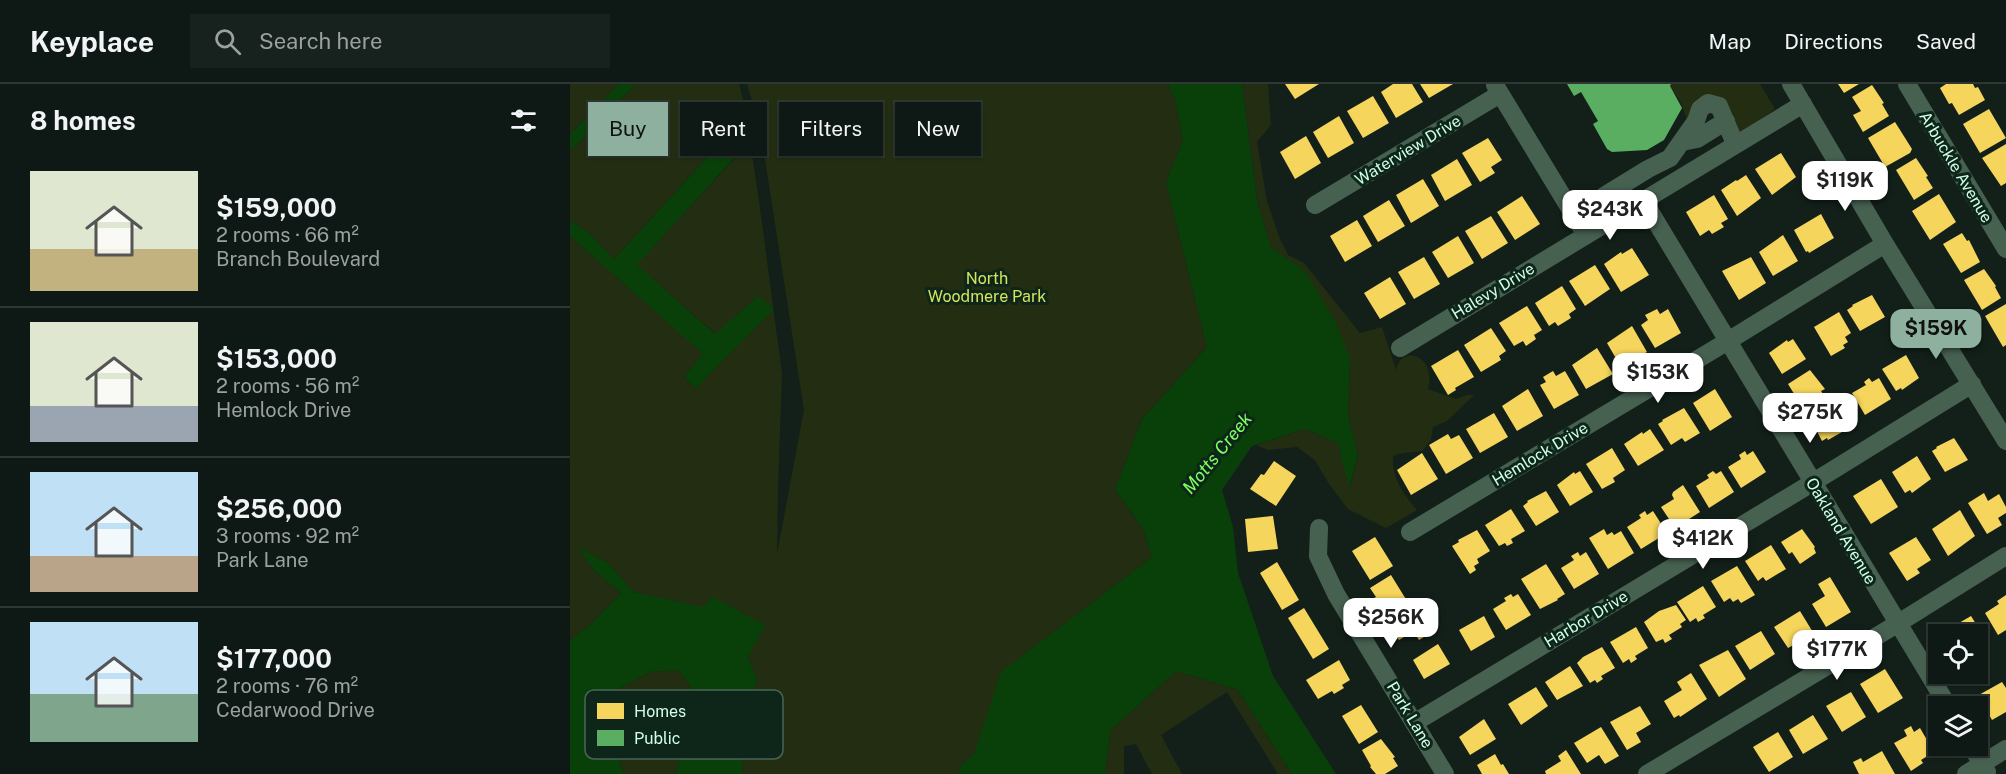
<!DOCTYPE html>
<html lang="en">
<head>
<meta charset="utf-8">
<style>
  :root { --surface:#0e1814; --page:#17211d; --text:#f1f3f6; --muted:#9ba0a0; --line:#2e3734; --accent:#8eb19f }
  body { margin:0; font-family:"Public Sans",sans-serif; background:var(--page); color:var(--text); height:100vh; display:flex; flex-direction:column; font-size:22px; white-space:nowrap }
  * { box-sizing:border-box; margin:0 }
  p { font-size:20px; color:var(--muted) }
  .icon { flex:none; width:33px; height:33px; fill:none; stroke:currentColor; stroke-width:2; stroke-linecap:round; stroke-linejoin:round }
  .map { position:relative; flex:1; overflow:hidden }
  .sheet { display:flex; flex-direction:column; background:var(--surface); width:570px }
  .sheet>* { flex:none }
  .banner { position:absolute; left:18px; top:18px; width:570px; height:54px; display:flex; gap:12px }
  .controls { position:absolute; left:1358px; top:540px; display:grid; gap:12px }
  .controls a { display:grid; place-items:center; width:60px; height:60px; border-radius:0px; background:var(--surface); box-shadow:0 2px 4px #0004,0 0 0 2px var(--line); font-size:30px }
  .price { position:absolute; translate:-50% -51px; padding:0 14px; border-radius:12px; background:#fff; color:#222; font-size:20px; line-height:39px; filter:drop-shadow(0 2px 3px #0008) }
  .price::after { content:''; position:absolute; left:50%; top:36px; width:18px; height:14px; margin-left:-9px; background:inherit; clip-path:polygon(0 0,100% 0,50% 100%) }
  .price.selected { background:var(--accent); color:#111 }
  ul { padding:0; list-style:none }
  li { display:flex; align-items:center; gap:18px; height:150px; padding:0 30px }
  li+li { border-top:2px solid var(--line) }
  li span { display:grid; place-items:center; flex:none; width:168px; height:120px; border-radius:0px; color:#555 }
  li>.icon { margin-inline-start:auto }
  span .icon { width:72px; height:72px; fill:#fffc; stroke-width:1 }
  li b { font-size:26px }
  h2 { display:flex; justify-content:space-between; align-items:center; height:72px; padding:0 30px; font-size:26px }
  .pill { padding:0 21px; border-radius:0px; background:var(--surface); box-shadow:0 2px 4px #0004,0 0 0 2px var(--line); font-size:21px; line-height:54px }
  .pill.selected { background:var(--accent); color:#111 }
  header { display:flex; align-items:center; gap:36px; box-sizing:border-box; height:84px; padding:0 30px; background:var(--surface); border-bottom:2px solid var(--line) }
  header strong { font-size:28px }
  nav { display:flex; gap:33px; margin-inline-start:auto; font-size:21px }
  .search { width:420px; height:54px; background:var(--page); display:flex; align-items:center; gap:15px; box-sizing:border-box; padding:0 21px; border-radius:0px; color:var(--muted); font-size:22px }
  main { display:flex; flex:1; min-height:0 }
  .map>svg:first-child { display:block }
  .green { fill:#232d11 }
  .water { fill:#09400a }
  .homes { fill:#f6d55c }
  .public { fill:#5aae61 }
  .lines { fill:none; stroke-linecap:round; stroke-linejoin:round }
  .minor { stroke:#476151; stroke-width:18 }
  .labels { text-anchor:middle; dominant-baseline:central; stroke-width:6; stroke-linejoin:round; paint-order:stroke }
  .street-label { font-size:16px; fill:#d1ffe7; stroke:#0e251a }
  .park-label { font-size:16px; fill:#d5e459; stroke:#0e251a }
  .water-label { font-size:18px; font-style:italic; fill:#7cff5f; stroke:#0e251a }
  .key { fill:#0e251a; stroke:#486658; stroke-width:1.5 }
  .key-label { font-size:16px; fill:#d1ffe7 }
</style>
</head>
<body>
<header>
<strong>Keyplace</strong>
<div class="search"><svg class="icon" aria-label="search" viewBox="0 0 24 24"><circle cx="10" cy="10" r="6"/><path d="M15 15l6 6"/></svg>Search here</div>
<nav><a>Map</a><a>Directions</a><a>Saved</a></nav>
</header>
<main>
<section class="sheet">
<h2>8 homes<svg class="icon" aria-label="filters" viewBox="0 0 24 24"><path d="M4 7h16M4 17h16"/><circle cx="9" cy="7" r="2"/><circle cx="15" cy="17" r="2"/></svg></h2>
<ul>
<li><span style="background:linear-gradient(#dfe7d0 65%,#c2b280 0)"><svg class="icon" aria-label="home" viewBox="0 0 24 24"><path d="M3 11l9-7 9 7M6 9v11h12V9"/></svg></span><div><b>$159,000</b><p>2 rooms · 66 m²</p><p>Branch Boulevard</p></div></li>
<li><span style="background:linear-gradient(#dfe7d0 70%,#9aa5b1 0)"><svg class="icon" aria-label="home" viewBox="0 0 24 24"><path d="M3 11l9-7 9 7M6 9v11h12V9"/></svg></span><div><b>$153,000</b><p>2 rooms · 56 m²</p><p>Hemlock Drive</p></div></li>
<li><span style="background:linear-gradient(#bfe0f5 70%,#b9a48a 0)"><svg class="icon" aria-label="home" viewBox="0 0 24 24"><path d="M3 11l9-7 9 7M6 9v11h12V9"/></svg></span><div><b>$256,000</b><p>3 rooms · 92 m²</p><p>Park Lane</p></div></li>
<li><span style="background:linear-gradient(#bfe0f5 60%,#7fa58c 0)"><svg class="icon" aria-label="home" viewBox="0 0 24 24"><path d="M3 11l9-7 9 7M6 9v11h12V9"/></svg></span><div><b>$177,000</b><p>2 rooms · 76 m²</p><p>Cedarwood Drive</p></div></li>
</ul>
</section>
<div class="map">
<svg width="1436" height="690" viewBox="0 0 1436 690">
  <rect width="100%" height="100%" fill="#13201a"/>
  <path class="green" d="M0,0H49L0,50Z
    M66,0H169L175,23L189,117L212,290L208,403L207,470L234,326L190,43L177,0H598L605,15L613,56L596,98L637,263L572,335L545,405L573,445L582,473L432,588L404,670L392,680L388,690H172L173,661L187,596L178,573L194,541L133,524L64,508L38,479L10,464L25,487L51,509L19,542L0,556V152L134,270L114,293L125,305L188,212L146,250L66,181L175,63L156,53L44,175L18,148L0,137V67Z
    M672,0H698L701,41L687,58L697,117L710,155L718,171L734,179L790,249L812,243L826,286C832,259 867,272 858,305L886,315L897,311H904L877,337L863,343L861,356L852,367L827,370L823,373C821,393 835,412 847,426L816,444L778,425L759,400L745,376L727,363L698,366L686,361L735,345L768,359L780,402L788,371L778,332L780,274L701,164L687,116Z
    M1101,0H1190L1205,25L1171,50L1153,19L1117,36L1110,17L1100,2Z
    M109,586L121,603L127,635L105,690H54L28,616L80,588Z
    M606,587L668,606L722,690H708L657,608L591,651L612,690H582L566,660L554,662V690H535L540,647Z"/>
  <path class="water" d="M49,0H66L0,67V50Z
    M598,0H672L687,116L701,164L735,187L766,239L780,274L778,332L788,371L779,404L768,359L735,345L682,362L652,406L663,443L668,489L703,592L766,690H722L668,606L606,587L540,647L535,690H388L392,680L404,670L431,588L582,473L573,445L545,405L572,335L637,263L596,98L613,56L605,15Z
    M156,53L175,62L67,181L145,250L188,212L204,225L125,305L114,293L133,270L0,152V137L18,148L44,175Z
    M8,463L38,479L64,508L133,523L143,513L195,541L178,573L187,596L173,661L172,690H105L127,635L121,603L109,586L80,588L28,616L54,690H0V556L19,542L51,509L25,487Z"/>
  <path class="homes" d="M715,0H749L725,15Z
    M823,0H842L853,18L826,34L811,8Z
    M850,0H883L859,14Z
    M1268,0H1289L1274,9Z
    M1376,0H1403L1405,4L1408,3L1415,16L1389,31L1382,19L1379,20L1370,4Z
    M1302,1L1314,19L1312,20L1319,32L1293,48L1283,31L1291,27L1282,13Z
    M803,12L819,39L793,54L777,27Z
    M1419,25L1436,54L1410,69L1393,40Z
    M769,32L784,59L758,74L743,48Z
    M1325,38L1342,65L1340,69L1315,83L1298,54Z
    M736,52L751,79L725,95L710,68Z
    M918,54L932,76L921,83L925,89L910,98L892,69Z
    M1436,60V99L1431,102L1412,74Z
    M1211,69L1226,93L1202,111L1185,85Z
    M1346,74L1358,92L1356,93L1363,104L1344,116L1326,86Z
    M887,75L902,101L875,117L861,91Z
    M1176,91L1191,114L1167,132L1151,106L1166,96L1167,97Z
    M853,95L869,122L841,139L826,111Z
    M1369,110L1386,138L1360,156L1342,127Z
    M1144,111L1158,135L1151,139L1154,143L1142,150L1139,146L1130,152L1116,128Z
    M952,112L970,140L945,156L927,128Z
    M819,116L835,142L808,158L793,132Z
    M1251,130L1264,154L1239,169L1238,167L1236,168L1224,146Z
    M921,132L938,159L912,175L895,147Z
    M787,136L802,162L775,178L760,152Z
    M1392,149L1397,157L1399,156L1410,178L1391,189L1373,160Z
    M1213,151L1228,177L1203,192L1189,168Z
    M888,152L904,179L878,194L862,168Z
    M1062,164L1079,191L1051,208L1034,180L1051,168L1052,170Z
    M854,173L870,200L844,215L828,188Z
    M1181,173L1196,199L1169,216L1152,187Z
    M1025,181L1040,205L1015,222L999,197Z
    M1414,185L1426,202L1425,203L1431,214L1412,226L1394,196Z
    M820,193L836,220L810,235L794,209Z
    M992,202L1006,225L999,230L1001,234L988,242L985,238L979,242L965,219Z
    M1302,211L1315,233L1290,247L1277,226L1283,222L1282,221Z
    M1436,220V261L1433,263L1415,232Z
    M957,222L972,246L964,251L966,255L956,262L953,257L944,262L929,239Z
    M1087,225L1090,230L1098,225L1111,249L1085,264L1071,241L1078,236L1075,231Z
    M1269,228L1281,249L1275,253L1278,258L1273,261L1275,264L1261,272L1244,243Z
    M1062,242L1077,268L1051,283L1037,259Z
    M921,244L936,267L929,272L931,276L911,288L894,261Z
    M1223,255L1236,275L1212,290L1199,269L1217,256L1218,258Z
    M1027,264L1043,290L1016,305L1002,281Z
    M888,266L904,293L885,304L886,306L878,311L861,282Z
    M1336,271L1349,294L1332,306L1331,304L1326,307L1312,285Z
    M1240,286L1255,305L1251,307L1255,313L1234,326L1218,300Z
    M983,287L986,292L995,287L1009,311L984,325L970,301L976,298L973,293Z
    M1299,294L1302,298L1309,294L1321,315L1295,331L1282,309L1296,301L1294,298Z
    M958,305L973,332L947,347L932,322Z
    M1145,305L1162,333L1140,347L1123,319Z
    M1262,321L1275,343L1270,346L1272,348L1258,356L1257,354L1252,357L1240,334Z
    M1114,324L1130,349L1115,358L1112,354L1101,361L1088,340L1093,337L1092,336Z
    M924,329L938,353L910,369L896,345Z
    M1080,345L1094,366L1068,382L1054,360L1072,348L1073,350Z
    M878,350L881,355L889,351L903,374L876,390L859,361Z
    M1384,354L1398,376L1375,388L1362,367L1367,364L1366,363Z
    M1042,364L1055,386L1043,394L1045,398L1032,405L1016,380Z
    M1175,367L1177,371L1183,367L1196,388L1171,404L1158,383L1171,375L1169,371Z
    M852,369L868,395L841,411L827,386Z
    M1347,372L1361,395L1342,409L1340,406L1335,409L1322,388Z
    M704,377L726,392L706,422L680,405L691,390L694,391Z
    M1010,387L1023,408L1000,422L987,401L1004,388L1005,390Z
    M1143,387L1146,390L1151,387L1164,408L1139,424L1126,402L1139,394L1137,391Z
    M1311,395L1328,423L1301,440L1283,412Z
    M1113,401L1130,428L1105,444L1091,423L1104,415L1102,411L1103,408Z
    M976,407L989,428L966,442L953,422L958,418L957,417Z
    M1414,409L1418,417L1429,410L1436,423V429L1428,434L1432,441L1417,450L1398,419Z
    M941,425L955,447L941,455L943,459L937,462L935,459L929,462L915,441Z
    M1390,426L1405,452L1378,472L1362,445Z
    M1075,427L1077,431L1083,427L1097,449L1071,465L1057,443L1071,434L1069,431Z
    M703,432L708,465L678,468L675,435Z
    M1034,445L1037,451L1042,448L1044,451L1051,447L1064,469L1038,485L1019,454Z
    M1232,445L1245,463L1244,464L1246,469L1230,480L1222,468L1219,470L1211,458Z
    M907,446L920,467L907,475L909,479L904,482L906,486L900,490L882,462L889,458L888,456Z
    M805,453L823,482L800,496L782,467Z
    M1346,453L1361,476L1347,485L1350,489L1337,497L1319,469Z
    M1201,461L1216,485L1196,497L1193,493L1188,497L1175,477Z
    M1008,468L1010,472L1016,468L1029,490L1004,505L991,484L1004,476L1001,472Z
    M707,478L729,516L712,526L690,489Z
    M976,480L995,510L987,515L988,516L970,525L951,495Z
    M1167,482L1185,511L1171,519L1168,515L1163,518L1160,514L1154,518L1141,497Z
    M821,491L837,517L816,530L812,523L808,525L802,515L806,513L800,504Z
    M1260,493L1281,528L1256,543L1242,520L1255,512L1248,500Z
    M1133,502L1146,523L1133,531L1135,534L1128,538L1126,534L1120,538L1107,518Z
    M941,510L943,513L948,510L961,531L936,546L923,525L936,517L934,514Z
    M1436,511V546L1428,551L1415,529L1429,520L1427,517Z
    M849,519L860,537L858,538L860,541L858,542L862,548L849,556L845,550L841,553L839,550L829,556L818,538Z
    M1106,521L1116,536L1110,540L1112,543L1099,551L1102,555L1095,559L1093,555L1086,558L1074,538L1089,527Z
    M734,524L759,565L743,575L718,534Z
    M1230,527L1244,550L1218,564L1204,543Z
    M914,532L925,553L901,567L889,546Z
    M1401,532L1416,556L1407,562V550H1370Z
    M1066,543L1078,564L1065,572L1067,575L1061,579L1059,575L1053,579L1040,558Z
    M1191,547L1205,570L1180,586L1165,562Z
    M868,560L880,580L854,595L843,576Z
    M1032,563L1045,584L1031,592L1033,595L1027,599L1025,596L1020,599L1007,579L1013,573Z
    M1158,566L1176,595L1149,613L1129,581Z
    M769,576L780,596L772,601L774,604L764,610L762,607L748,615L736,596Z
    M1000,582L1013,602L987,616L975,598Z
    M1315,585L1333,614L1308,629L1290,600Z
    M1121,589L1137,615L1110,633L1109,631L1104,634L1094,617L1112,606L1107,598Z
    M1432,598L1436,604V628L1422,636L1418,629L1415,630L1407,612Z
    M966,603L978,622L951,641L938,620Z
    M1281,608L1296,633L1272,648L1256,622Z
    M791,621L808,648L789,660L772,632Z
    M1070,622L1081,640L1066,649L1071,658L1057,666L1040,638Z
    M1243,631L1258,655L1233,670L1219,646Z
    M914,635L926,655L900,671L889,653Z
    M1341,642L1344,648L1350,644L1364,668L1351,676L1353,679L1341,687L1324,659L1337,652L1334,646Z
    M1031,643L1049,672L1035,680L1029,671L1017,679L1004,659Z
    M1208,648L1223,673L1199,688L1183,663Z
    M811,655L825,673L823,674L828,682L815,690H806L800,683L801,682L792,666Z
    M996,666L1011,690H976L975,687L991,677L988,672Z
    M1312,667L1325,690H1289L1283,678L1291,674L1293,678Z
    M925,670L931,681L933,680L939,690H912L907,681Z"/>
  <path class="public" d="M997,0H1101L1100,2L1112,24L1094,56L1077,66L1042,68L1037,65L1023,40L1028,37L1011,8L1004,12Z"/>
  <g class="lines">
    <path class="minor" d="M1221,0L1315,160L1436,357
      M1337,0L1436,165
      M925,1L1016,151
      M1112,58L1127,55L1156,37
      M1034,112L1078,85L1100,74L1126,37L1130,25L1138,19L1149,22L1163,55L1168,59
      M1073,116L1378,622
      M745,121L930,10
      M830,264L1233,20
      M749,444L748,472L766,510L875,690
      M840,448L1158,257L1315,160
      M844,639L1242,399L1402,300
      M1401,662L1417,688
      M1077,690L1327,540L1436,472
      M1396,690L1436,665"/>
  </g>
  <g class="labels">
    <g class="street-label">
      <text transform="translate(838 66) rotate(-31)">Waterview Drive</text>
      <text transform="translate(1386 83) rotate(59)">Arbuckle Avenue</text>
      <text transform="translate(923 207) rotate(-31)">Halevy Drive</text>
      <text transform="translate(970 370) rotate(-31)">Hemlock Drive</text>
      <text transform="translate(1271 447) rotate(59)">Oakland Avenue</text>
      <text transform="translate(1016 535) rotate(-31)">Harbor Drive</text>
      <text transform="translate(840 631) rotate(59)">Park Lane</text>
    </g>
    <g class="park-label">
      <text x="417" y="194">North<tspan x="417" dy="18">Woodmere Park</tspan></text>
    </g>
    <g class="water-label">
      <text transform="translate(647 369) rotate(-51)">Motts Creek</text>
    </g>
  </g>
  <rect x="15" y="606" width="198" height="69" rx="9" class="key"/>
  <rect x="27" y="619" width="27" height="16" fill="#f6d55c"/>
  <rect x="27" y="646" width="27" height="16" fill="#5aae61"/>
  <g class="key-label">
    <text x="64" y="633">Homes</text>
    <text x="64" y="660">Public</text>
  </g>
</svg>
<div class="controls">
<a><svg class="icon" aria-label="locate" viewBox="0 0 24 24"><circle cx="12" cy="12" r="6"/><path d="M12 2v4M12 18v4M2 12h4M18 12h4"/></svg></a>
<a><svg class="icon" aria-label="layers" viewBox="0 0 24 24"><path d="M12 4l9 5-9 5-9-5zM3 14l9 5 9-5"/></svg></a>
</div>
<b class="price" style="left:1275px;top:128px">$119K</b>
<b class="price" style="left:1040px;top:157px">$243K</b>
<b class="price selected" style="left:1366px;top:276px">$159K</b>
<b class="price" style="left:1088px;top:320px">$153K</b>
<b class="price" style="left:1240px;top:360px">$275K</b>
<b class="price" style="left:1133px;top:486px">$412K</b>
<b class="price" style="left:821px;top:565px">$256K</b>
<b class="price" style="left:1267px;top:597px">$177K</b>
<div class="banner">
<a class="pill selected">Buy</a>
<a class="pill">Rent</a>
<a class="pill">Filters</a>
<a class="pill">New</a>
</div>
</div>
</main>
</body>
</html>
